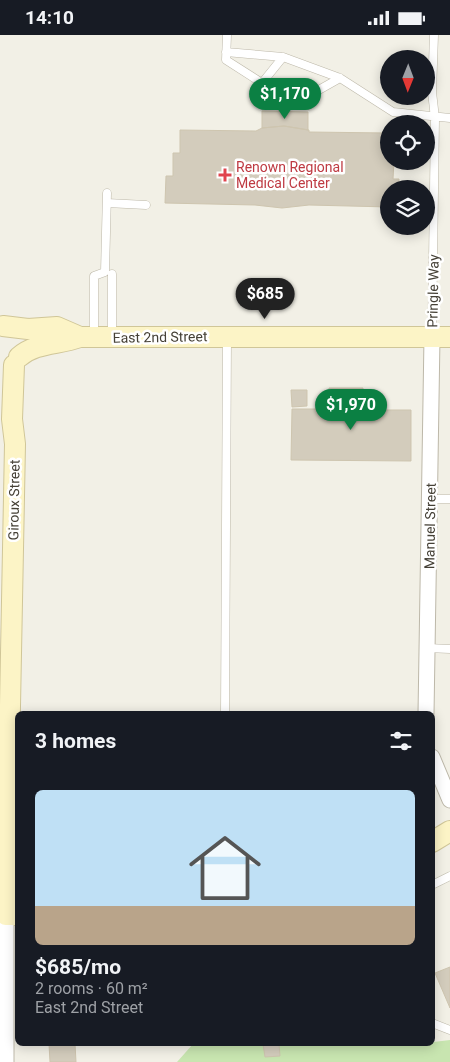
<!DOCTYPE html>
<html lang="en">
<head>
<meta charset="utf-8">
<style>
  :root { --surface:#171b24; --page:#20242c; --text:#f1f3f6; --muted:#9ea1a6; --accent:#0b8043 }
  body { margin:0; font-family:Roboto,sans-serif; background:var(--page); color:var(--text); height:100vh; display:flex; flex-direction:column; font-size:19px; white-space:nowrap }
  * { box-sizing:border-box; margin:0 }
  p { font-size:16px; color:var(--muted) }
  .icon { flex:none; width:28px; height:28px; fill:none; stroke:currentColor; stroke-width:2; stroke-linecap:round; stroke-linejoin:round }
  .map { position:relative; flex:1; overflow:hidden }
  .details { position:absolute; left:15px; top:676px; width:420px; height:335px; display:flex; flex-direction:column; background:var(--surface); border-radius:8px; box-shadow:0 2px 12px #0003 }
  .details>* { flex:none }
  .needle { width:32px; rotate:181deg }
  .buttons { position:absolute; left:380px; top:15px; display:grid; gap:10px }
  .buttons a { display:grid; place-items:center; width:55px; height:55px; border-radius:50%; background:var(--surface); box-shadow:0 2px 12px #0003; font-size:25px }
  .price { position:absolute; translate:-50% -42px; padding:0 11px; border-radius:18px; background:var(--accent); color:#fff; font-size:16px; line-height:32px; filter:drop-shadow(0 1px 2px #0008) }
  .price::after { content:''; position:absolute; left:50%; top:30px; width:15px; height:11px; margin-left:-8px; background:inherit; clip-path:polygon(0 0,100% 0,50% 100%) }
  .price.on { background:#222; color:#fff }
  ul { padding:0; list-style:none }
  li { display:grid; align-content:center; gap:10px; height:265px; padding:0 20px }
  li span { display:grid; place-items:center; height:155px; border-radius:8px; color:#555 }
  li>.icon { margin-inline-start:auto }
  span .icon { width:90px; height:90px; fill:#fffc; stroke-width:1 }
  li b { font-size:21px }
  h2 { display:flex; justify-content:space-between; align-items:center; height:60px; padding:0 20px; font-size:21px }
  .status { display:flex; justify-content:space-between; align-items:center; height:35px; padding:0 25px; background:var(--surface); direction:ltr }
  .status svg { height:14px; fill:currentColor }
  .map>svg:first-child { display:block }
  .green { fill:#c8e5b0 }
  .building { fill:#d3ccbc; stroke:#cec5af }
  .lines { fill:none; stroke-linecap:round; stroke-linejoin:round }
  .lane-casing { stroke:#bdb8a9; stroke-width:9 }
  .street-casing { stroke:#bdb8a9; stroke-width:17 }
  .secondary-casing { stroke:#d0c698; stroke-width:22 }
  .lane { stroke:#fff; stroke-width:8 }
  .street { stroke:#fff; stroke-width:15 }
  .secondary { stroke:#fcf4c6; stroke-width:20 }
  .health-dot { fill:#e0444e; stroke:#fff; stroke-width:2 }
  .labels { text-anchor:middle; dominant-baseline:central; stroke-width:5; stroke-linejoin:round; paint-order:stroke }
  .health-label { font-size:14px; fill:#be3a42; stroke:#fff; text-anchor:start }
  .street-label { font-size:14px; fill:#454036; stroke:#fff }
</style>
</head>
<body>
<div class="status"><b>14:10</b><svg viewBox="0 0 49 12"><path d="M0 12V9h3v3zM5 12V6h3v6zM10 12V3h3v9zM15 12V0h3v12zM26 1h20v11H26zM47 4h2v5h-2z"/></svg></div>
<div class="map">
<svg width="450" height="1027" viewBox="0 0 450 1027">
  <rect width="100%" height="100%" fill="#f2f0e6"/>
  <path class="green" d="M450,1005V1027H177L193,1009H400L401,1011Z"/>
  <path class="building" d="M262,76L308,77V95L284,91L262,93Z
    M284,91L309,95V97L387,98L386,121H389V126H394L393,144H399V154H389V172L309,170L282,173L255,170L165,168L166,141H173V118H180V95L256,96L262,93Z
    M329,353H363V375H411V426L291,425L292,374H329Z
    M291,355H307V371L292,372Z
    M450,932V973L435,938Z
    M49,1009H75L76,1027H50Z
    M263,1009H279L280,1021L265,1022Z"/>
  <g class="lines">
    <defs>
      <path id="lane" d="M227,0L226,25L262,48
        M226,17L283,22L340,43L393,77L450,83
        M283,22L262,48L292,70L340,43
        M107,168L146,170
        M432,300L435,83L432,57L434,0
        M112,301V239
        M94,302V241L105,237L107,158
        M430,464H450
        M427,613L450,614
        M225,679L227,303
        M432,850L450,841
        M432,988L450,995"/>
      <path id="street" d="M426,679L432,302
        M432,722L450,765
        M0,880H6V1027"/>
      <path id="secondary" d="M3,291L28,294L57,292L80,302
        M19,322C36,307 58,310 80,302H450
        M14,330L12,384L15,409L6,880H18
        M432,807L450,796"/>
    </defs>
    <use href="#lane" class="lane-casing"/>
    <use href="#street" class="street-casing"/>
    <use href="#secondary" class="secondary-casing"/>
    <use href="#lane" class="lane"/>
    <use href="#street" class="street"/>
    <use href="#secondary" class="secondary"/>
  </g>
  <path class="health-dot" d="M222.5 132.5h5v5h5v5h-5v5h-5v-5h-5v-5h5z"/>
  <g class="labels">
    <g class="health-label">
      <text x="236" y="132">Renown Regional<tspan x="236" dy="16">Medical Center</tspan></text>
    </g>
    <g class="street-label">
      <text transform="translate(433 256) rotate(-89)">Pringle Way</text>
      <text transform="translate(160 302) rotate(-1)">East 2nd Street</text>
      <text transform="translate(14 465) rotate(-89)">Giroux Street</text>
      <text transform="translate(430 491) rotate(-89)">Manuel Street</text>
    </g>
  </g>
</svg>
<div class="buttons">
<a><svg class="needle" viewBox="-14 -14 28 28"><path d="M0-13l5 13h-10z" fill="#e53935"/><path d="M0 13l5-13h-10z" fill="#9ea1a6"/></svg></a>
<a><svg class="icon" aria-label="locate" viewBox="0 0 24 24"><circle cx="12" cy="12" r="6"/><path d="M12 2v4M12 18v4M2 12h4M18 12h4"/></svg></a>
<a><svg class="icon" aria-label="layers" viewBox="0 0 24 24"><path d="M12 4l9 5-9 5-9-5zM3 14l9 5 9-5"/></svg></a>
</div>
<b class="price" style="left:285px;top:85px">$1,170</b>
<b class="price on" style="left:265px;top:285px">$685</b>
<b class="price" style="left:351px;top:396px">$1,970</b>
<section class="details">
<h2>3 homes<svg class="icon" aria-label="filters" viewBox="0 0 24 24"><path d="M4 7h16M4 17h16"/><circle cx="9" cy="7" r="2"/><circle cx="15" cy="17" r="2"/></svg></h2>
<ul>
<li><span style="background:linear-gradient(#bfe0f5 75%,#b9a48a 0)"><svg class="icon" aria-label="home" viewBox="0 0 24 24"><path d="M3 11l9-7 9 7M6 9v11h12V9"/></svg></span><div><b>$685/mo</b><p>2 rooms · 60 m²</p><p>East 2nd Street</p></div></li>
</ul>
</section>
</div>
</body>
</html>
